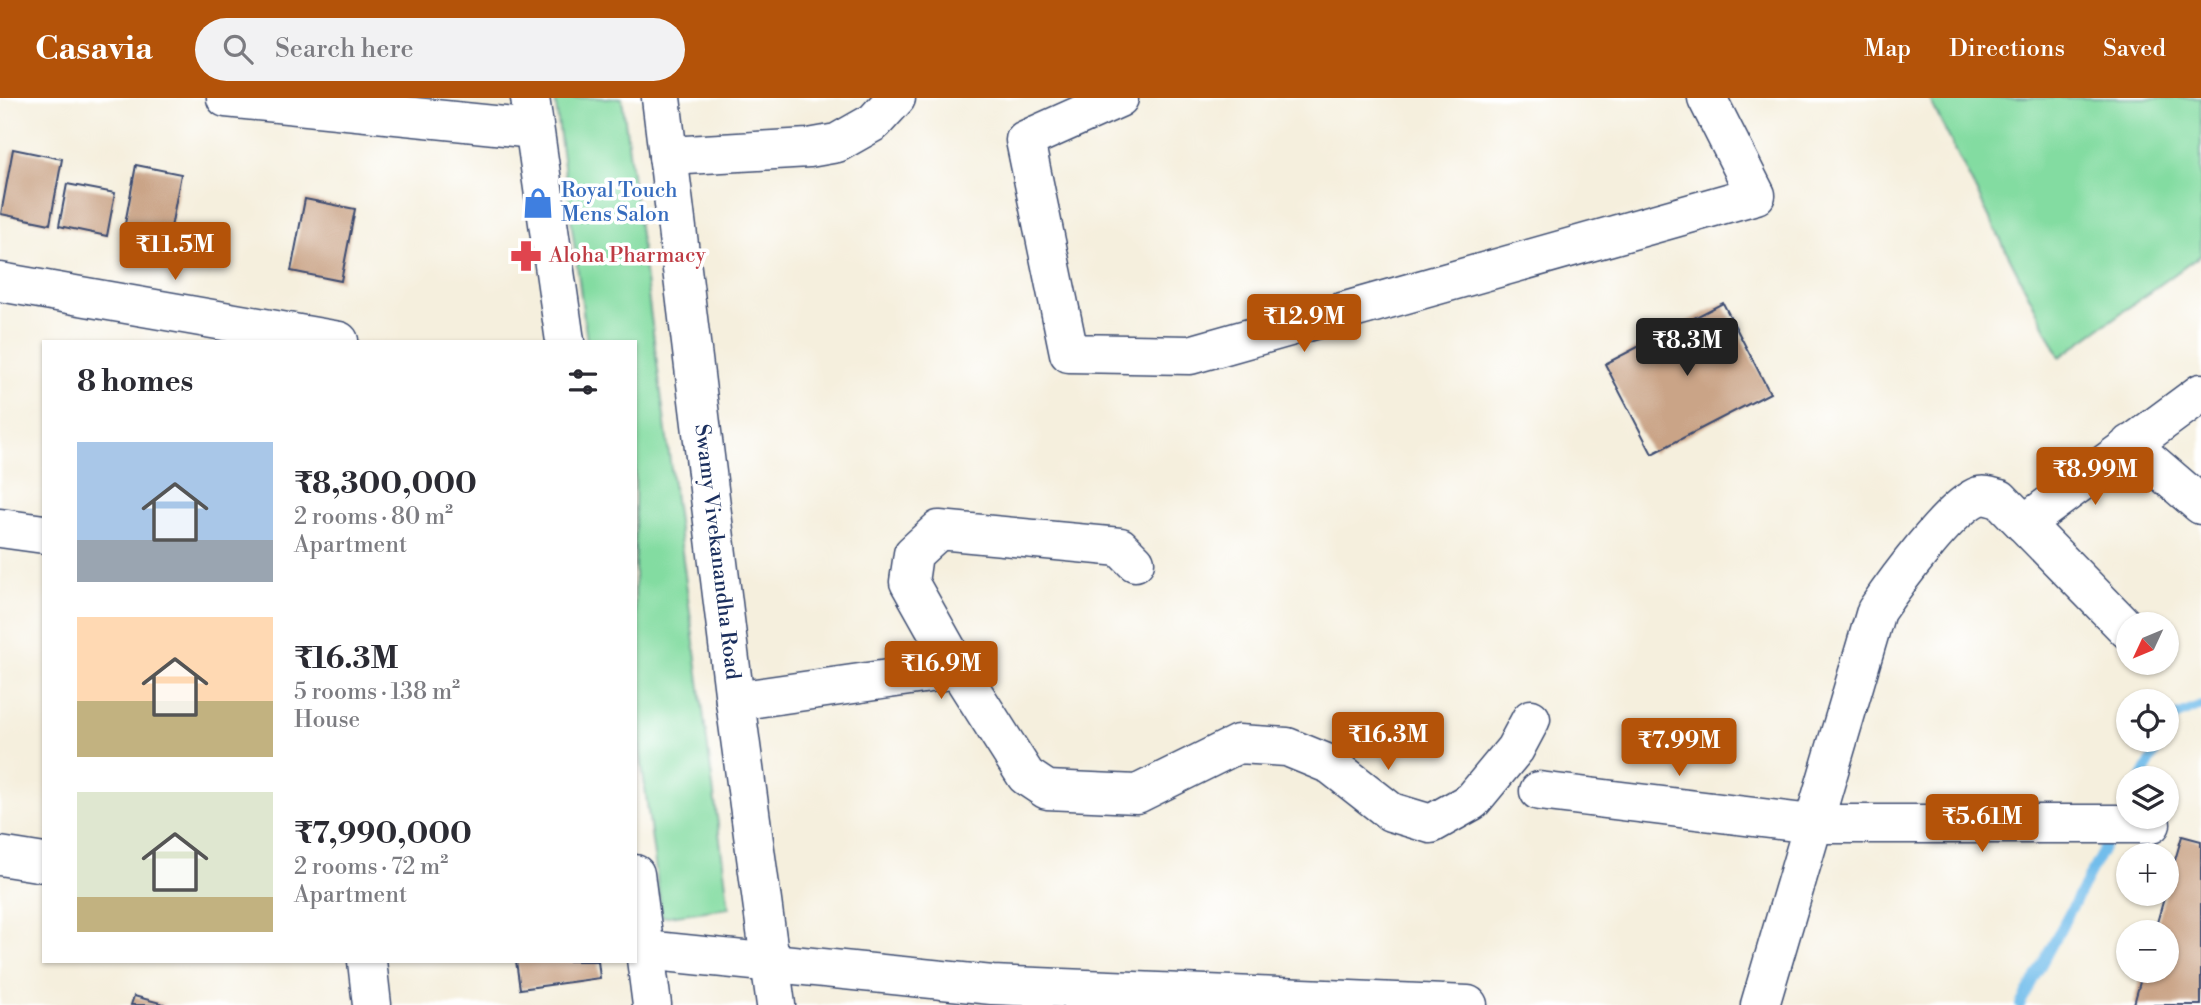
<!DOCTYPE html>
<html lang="en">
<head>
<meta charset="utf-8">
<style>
  :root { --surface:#fff; --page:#f2f2f3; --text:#2b2b33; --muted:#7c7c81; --accent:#b45309 }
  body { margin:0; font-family:"Libre Bodoni",serif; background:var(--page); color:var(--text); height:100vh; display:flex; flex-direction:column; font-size:26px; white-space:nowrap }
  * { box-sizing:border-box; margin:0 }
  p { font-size:23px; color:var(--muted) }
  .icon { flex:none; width:38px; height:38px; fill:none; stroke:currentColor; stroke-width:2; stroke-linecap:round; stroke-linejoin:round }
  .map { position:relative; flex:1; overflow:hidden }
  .panel { position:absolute; left:42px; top:242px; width:595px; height:623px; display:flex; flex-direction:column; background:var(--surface); border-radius:0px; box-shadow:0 2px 5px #0004 }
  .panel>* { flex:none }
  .needle { width:46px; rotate:226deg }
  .controls { position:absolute; left:2116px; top:514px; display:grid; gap:14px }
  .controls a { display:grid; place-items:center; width:63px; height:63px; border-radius:50%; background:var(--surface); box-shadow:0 2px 5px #0004; font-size:35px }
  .price { position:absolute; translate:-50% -60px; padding:0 16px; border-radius:7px; background:var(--accent); color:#fff; font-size:23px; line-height:46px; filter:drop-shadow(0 2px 4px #0008) }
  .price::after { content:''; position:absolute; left:50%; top:42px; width:21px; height:16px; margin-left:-10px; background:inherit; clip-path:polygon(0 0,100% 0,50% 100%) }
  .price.active { background:#222; color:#fff }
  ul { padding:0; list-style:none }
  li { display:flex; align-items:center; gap:21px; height:175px; padding:0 35px }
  li span { display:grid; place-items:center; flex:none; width:196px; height:140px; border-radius:0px; color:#555 }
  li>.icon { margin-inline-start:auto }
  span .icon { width:84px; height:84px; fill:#fffc; stroke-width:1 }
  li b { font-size:30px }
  h2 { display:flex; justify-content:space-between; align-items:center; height:84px; padding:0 35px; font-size:30px }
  header { display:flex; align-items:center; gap:42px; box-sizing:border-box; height:98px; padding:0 35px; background:var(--accent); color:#fff }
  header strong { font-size:33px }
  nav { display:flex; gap:38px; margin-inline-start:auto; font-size:24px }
  .search { width:490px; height:63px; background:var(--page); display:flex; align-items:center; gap:18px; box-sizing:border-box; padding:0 24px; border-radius:38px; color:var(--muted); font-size:26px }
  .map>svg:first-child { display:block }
  .green { fill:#83dca1; stroke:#4f8680; stroke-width:2 }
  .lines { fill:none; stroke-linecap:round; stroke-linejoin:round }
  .stream { stroke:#72bdeb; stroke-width:10 }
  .building { fill:#caa487 }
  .minor-casing { stroke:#3c4c71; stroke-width:41 }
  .major-casing { stroke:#3c4c71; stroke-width:41 }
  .minor { stroke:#fff; stroke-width:38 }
  .major { stroke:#fff; stroke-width:38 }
  .labels { text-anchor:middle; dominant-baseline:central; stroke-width:7; stroke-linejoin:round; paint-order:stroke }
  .shop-label { font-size:21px; fill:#366cbe; stroke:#fff; text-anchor:start }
  .health-label { font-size:21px; fill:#be3a42; stroke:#fff; text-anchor:start }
  .street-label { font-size:21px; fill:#1b2f5e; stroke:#fff }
</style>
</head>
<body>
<header>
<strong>Casavia</strong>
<div class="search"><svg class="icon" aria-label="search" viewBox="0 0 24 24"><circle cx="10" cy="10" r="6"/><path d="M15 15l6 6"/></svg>Search here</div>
<nav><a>Map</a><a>Directions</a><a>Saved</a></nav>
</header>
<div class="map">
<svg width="2201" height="907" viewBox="0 0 2201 907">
  <rect width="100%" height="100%" fill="#fff"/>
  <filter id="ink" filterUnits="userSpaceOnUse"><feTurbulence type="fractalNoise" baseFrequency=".0143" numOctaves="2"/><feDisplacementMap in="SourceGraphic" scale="14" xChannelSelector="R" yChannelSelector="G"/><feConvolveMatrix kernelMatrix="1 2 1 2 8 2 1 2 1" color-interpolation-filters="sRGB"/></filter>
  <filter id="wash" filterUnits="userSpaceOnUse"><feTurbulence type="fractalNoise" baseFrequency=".00686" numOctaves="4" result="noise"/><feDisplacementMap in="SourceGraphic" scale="28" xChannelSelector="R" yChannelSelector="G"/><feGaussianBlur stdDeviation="1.57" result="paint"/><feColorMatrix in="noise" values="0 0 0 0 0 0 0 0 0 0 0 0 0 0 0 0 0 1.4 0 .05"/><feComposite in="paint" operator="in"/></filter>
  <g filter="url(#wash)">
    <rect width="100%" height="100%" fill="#f5efdd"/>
    <path class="green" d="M555,0H622L729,810L662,819L635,614V243H587Z
      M1929,0H2201V157L2060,259Z"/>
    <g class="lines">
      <path class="stream" d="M2166,634L2175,619L2201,608
        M2141,681L2162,642
        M2020,907L2112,735"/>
    </g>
    <g id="blocks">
      <path class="building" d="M13,51L62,61L50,126L1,116Z
        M136,67L181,76L167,151L122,142Z
        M67,86L115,95L107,138L59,128Z
        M305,101L355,111L341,183L291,173Z
        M1723,205L1770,295L1652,356L1605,266Z
        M2182,738L2201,743V907H2138L2134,906L2143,873H2166V835H2154Z
        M516,863H598L600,880L520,891Z
        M134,898L164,906V907H131Z"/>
    </g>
  </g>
  <g filter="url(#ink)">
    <use href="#blocks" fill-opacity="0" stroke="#3c4c71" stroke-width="2"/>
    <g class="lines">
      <defs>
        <path id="minor" d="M226,0L534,31
          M1119,0L1025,42L1069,255L1190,257L1756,97L1707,0
          M668,58L809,50L837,45L874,24L896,0
          M0,184L339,243
          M2130,346L2201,407
          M2024,426L2201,295
          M0,430L44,436
          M1135,464L1120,449L939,432L913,456L909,484L958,571L1026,678L1047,692L1137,696L1238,646L1287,649L1331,667L1391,714L1431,726L1472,703L1515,651L1531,621
          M735,603L958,571
          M1539,693L1812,726H2151
          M0,758L44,765
          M645,852L992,887L1468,907
          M367,863L372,907
          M1760,907L1876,513C1893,488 1952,406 1979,398C1985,396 1994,400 2000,401L2128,532"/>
        <path id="major" d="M530,0L565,243
          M661,0L735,603L776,907
          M635,776L652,907"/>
      </defs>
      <use href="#minor" class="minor-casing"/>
      <use href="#major" class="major-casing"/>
      <use href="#minor" class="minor"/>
      <use href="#major" class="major"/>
    </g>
  </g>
  <defs>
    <symbol id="shop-bare" viewBox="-9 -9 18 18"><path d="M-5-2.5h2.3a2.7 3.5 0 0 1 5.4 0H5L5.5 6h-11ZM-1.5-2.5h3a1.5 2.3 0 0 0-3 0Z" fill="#3f7fe0" stroke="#fff" stroke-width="2.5" paint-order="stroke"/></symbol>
    <symbol id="pharmacy-bare" viewBox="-9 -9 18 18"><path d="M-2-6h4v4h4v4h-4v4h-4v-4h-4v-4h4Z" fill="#e0444e" stroke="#fff" stroke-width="2.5" paint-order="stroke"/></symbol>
  </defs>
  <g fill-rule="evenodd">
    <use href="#shop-bare" x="516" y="83" width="44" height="44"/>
    <use href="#pharmacy-bare" x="504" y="136" width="44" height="44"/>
  </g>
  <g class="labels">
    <g class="shop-label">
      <text x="561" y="93">Royal Touch<tspan x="561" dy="24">Mens Salon</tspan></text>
    </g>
    <g class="health-label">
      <text x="549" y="158">Aloha Pharmacy</text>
    </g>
    <g class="street-label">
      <text transform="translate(717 454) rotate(83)">Swamy Vivekanandha Road</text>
    </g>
  </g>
</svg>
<div class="controls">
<a><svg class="needle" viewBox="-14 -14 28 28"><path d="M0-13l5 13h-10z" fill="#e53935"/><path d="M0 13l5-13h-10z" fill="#7c7c81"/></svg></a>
<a><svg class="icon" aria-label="locate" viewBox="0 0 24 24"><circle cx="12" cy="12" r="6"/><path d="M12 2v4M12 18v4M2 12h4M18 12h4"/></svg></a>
<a><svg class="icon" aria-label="layers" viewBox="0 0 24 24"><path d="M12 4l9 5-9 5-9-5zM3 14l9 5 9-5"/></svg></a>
<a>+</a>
<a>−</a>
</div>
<b class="price" style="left:175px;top:184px">₹11.5M</b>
<b class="price" style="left:1304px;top:256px">₹12.9M</b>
<b class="price active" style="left:1687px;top:280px">₹8.3M</b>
<b class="price" style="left:2095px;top:409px">₹8.99M</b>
<b class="price" style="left:941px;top:603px">₹16.9M</b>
<b class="price" style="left:1388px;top:674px">₹16.3M</b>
<b class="price" style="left:1679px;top:680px">₹7.99M</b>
<b class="price" style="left:1982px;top:756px">₹5.61M</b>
<section class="panel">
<h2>8 homes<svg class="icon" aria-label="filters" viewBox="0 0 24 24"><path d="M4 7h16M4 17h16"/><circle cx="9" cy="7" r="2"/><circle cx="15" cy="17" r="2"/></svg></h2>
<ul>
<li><span style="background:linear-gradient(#a9c7e8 70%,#9aa5b1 0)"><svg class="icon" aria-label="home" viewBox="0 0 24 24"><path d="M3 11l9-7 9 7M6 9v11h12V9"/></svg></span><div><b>₹8,300,000</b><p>2 rooms · 80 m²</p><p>Apartment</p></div></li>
<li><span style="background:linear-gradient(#ffd9b3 60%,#c2b280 0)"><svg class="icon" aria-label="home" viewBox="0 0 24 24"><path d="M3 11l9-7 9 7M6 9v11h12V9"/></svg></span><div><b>₹16.3M</b><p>5 rooms · 138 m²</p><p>House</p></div></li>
<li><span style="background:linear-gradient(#dfe7d0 75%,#c2b280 0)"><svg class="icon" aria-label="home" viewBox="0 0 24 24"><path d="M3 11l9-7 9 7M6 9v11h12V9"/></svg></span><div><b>₹7,990,000</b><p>2 rooms · 72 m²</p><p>Apartment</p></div></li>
</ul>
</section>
</div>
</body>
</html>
